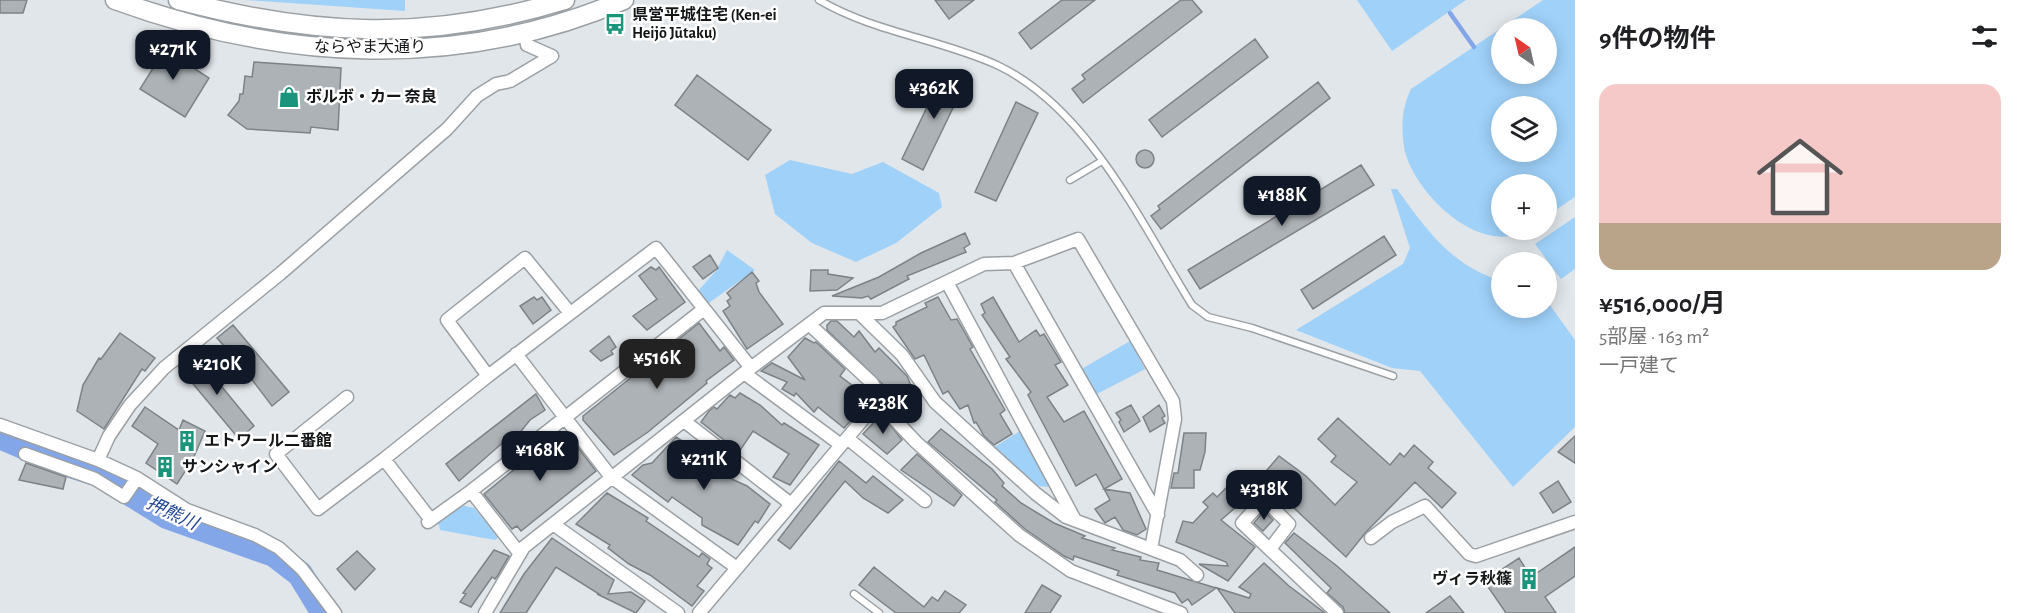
<!DOCTYPE html>
<html lang="ja">
<head>
<meta charset="utf-8">
<style>
  :root { --surface:#fff; --page:#f2f2f2; --text:#202124; --muted:#757577; --accent:#111827 }
  body { margin:0; font-family:"Alegreya Sans","Noto Sans JP",sans-serif; background:var(--page); color:var(--text); height:100vh; display:flex; flex-direction:column; font-size:22px; white-space:nowrap }
  * { box-sizing:border-box; margin:0 }
  p { font-size:20px; color:var(--muted) }
  .icon { flex:none; width:33px; height:33px; fill:none; stroke:currentColor; stroke-width:2; stroke-linecap:round; stroke-linejoin:round }
  .map { position:relative; flex:1; overflow:hidden }
  .panel { display:flex; flex-direction:column; background:var(--surface); width:450px }
  .panel>* { flex:none }
  .needle { width:39px; rotate:326deg }
  .fabs { position:absolute; left:1491px; top:18px; display:grid; gap:12px }
  .fabs a { display:grid; place-items:center; width:66px; height:66px; border-radius:50%; background:var(--surface); box-shadow:0 3px 15px #0003; font-size:30px }
  .price { position:absolute; translate:-50% -51px; padding:0 14px; border-radius:12px; background:var(--accent); color:#fff; font-size:20px; line-height:39px; filter:drop-shadow(0 2px 3px #0008) }
  .price::after { content:''; position:absolute; left:50%; top:36px; width:18px; height:14px; margin-left:-9px; background:inherit; clip-path:polygon(0 0,100% 0,50% 100%) }
  .price.active { background:#222; color:#fff }
  ul { padding:0; list-style:none }
  li { display:grid; align-content:center; gap:12px; height:318px; padding:0 24px }
  li span { display:grid; place-items:center; height:186px; border-radius:18px; color:#555 }
  li>.icon { margin-inline-start:auto }
  span .icon { width:108px; height:108px; fill:#fffc; stroke-width:1 }
  li b { font-size:26px }
  h2 { display:flex; justify-content:space-between; align-items:center; height:72px; padding:0 24px; font-size:26px }
  main { display:flex; flex:1; min-height:0 }
  .map>svg:first-child { display:block }
  .green { fill:#9fd1f9; fill-rule:evenodd }
  .lines { fill:none; stroke-linecap:round; stroke-linejoin:round }
  .stream { stroke:#83a6e9; stroke-width:4.5 }
  .river { stroke:#83a6e9; stroke-width:26 }
  .building { fill:#adb2b6; stroke:#7d8286; stroke-width:1.5 }
  .lane-casing { stroke:#9ba0a4; stroke-width:9 }
  .street-casing { stroke:#9ba0a4; stroke-width:15 }
  .secondary-casing { stroke:#9ba0a4; stroke-width:21 }
  .lane { stroke:#fff; stroke-width:6 }
  .street { stroke:#fff; stroke-width:12 }
  .secondary { stroke:#fff; stroke-width:18 }
  .labels { text-anchor:middle; dominant-baseline:central; stroke-width:5; stroke-linejoin:round; paint-order:stroke }
  .poi-label { font-size:16px; font-weight:bold; fill:#141617; stroke:#fff; text-anchor:start }
  .street-label { font-size:16px; fill:#141617; stroke:#fff }
  .water-label { font-size:18px; font-style:italic; fill:#224895; stroke:#fff }
</style>
</head>
<body>
<main>
<div class="map">
<svg width="1575" height="613" viewBox="0 0 1575 613">
  <rect width="100%" height="100%" fill="#e1e6ea"/>
  <path class="green" d="M243,0H405V11L245,0Z
    M1357,0H1466L1392,51Z
    M1543,0H1575V197L1547,216L1546,184H1502V230H1527C1479,258 1412,191 1404,147C1401,125 1402,108 1411,89ZM1502,28H1546V74H1502ZM1502,106H1546V152H1502Z
    M790,160L852,174L883,162L939,193L942,207L896,243L856,262L812,243L775,214L765,175Z
    M1391,189H1397C1428,232 1450,264 1501,281L1502,308H1546L1547,301L1575,340V427L1513,487L1420,371L1392,368L1296,330L1403,264L1410,248Z
    M1575,217V269L1561,279L1535,244Z
    M727,250L755,270L706,305L697,292L716,271Z
    M1130,341L1145,369L1093,396L1078,371Z
    M1023,429L1051,484L1048,487L1036,486L993,448Z
    M461,505L474,508L499,537L495,540L440,530L439,525L435,523Z"/>
  <g class="lines">
    <path class="stream" d="M1450,13L1474,47"/>
    <path class="river" d="M0,436L58,461L101,475L167,516L274,554L300,574L324,613"/>
  </g>
  <path class="building" d="M0,0H27L23,13H0Z
    M935,0H974L949,19Z
    M1062,0H1095L1031,49L1019,33Z
    M1181,0H1192L1202,12L1083,103L1072,89L1085,79L1082,75Z
    M1255,39L1268,57L1162,137L1149,120Z
    M155,43L209,78L185,117L140,89L155,65L145,59Z
    M254,62L341,68L338,130L311,127L310,133L247,129L228,115L239,101L240,94H243L245,76L252,77Z
    M945,70L966,81L923,170L902,159Z
    M697,75L771,130L748,160L675,105Z
    M1318,82L1330,98L1161,229L1151,216L1160,209L1158,206Z
    M1016,102L1038,113L996,201L975,192Z
    M1136 159a9 9 0 1 1 18 0a9 9 0 1 1-18 0Z
    M1361,165L1374,185L1200,289L1188,270Z
    M965,233L970,244L964,248L966,252L907,276L909,279L871,299L868,296L862,298L832,296L879,277L921,253Z
    M1384,236L1396,255L1313,309L1301,290Z
    M710,255L718,268L703,279L693,267Z
    M651,267L656,270L659,267L685,302L647,330L633,316L657,299L639,276Z
    M811,270H828V274L853,278L837,290L810,291Z
    M752,272L759,281L756,283L759,292L783,324L747,349L723,311L730,306L727,301L731,298L727,293Z
    M534,297L537,300L542,297L551,310L533,324L520,306Z
    M938,297L951,320L957,319L973,347L970,349L1005,410L1000,414L1012,434L994,445L984,436L976,422L974,423L968,405L960,409L948,391L943,394L924,355L915,359L893,327L896,325V322L927,307L925,303Z
    M993,297L1019,342L1036,330L1040,336L1044,334L1061,362L1055,365L1068,385L1047,397L1064,422L1084,411L1122,479L1104,489L1130,493L1146,529L1137,535L1123,530L1115,517L1105,523L1095,509L1110,500L1096,474L1076,486L1028,395L1031,392L1006,359L1010,357L982,315L985,313L981,304Z
    M831,321H837L854,337L859,331L875,352L879,348L907,376L918,403L909,410L827,330V325Z
    M699,323L720,351L724,347L734,360L706,381L707,383L648,432L614,455L583,420V416Z
    M233,325L289,392L272,406L240,364L217,338Z
    M120,333L155,358L145,371L142,369L104,429L77,411L83,385L99,358L101,359Z
    M609,336L616,347L611,351L613,354L601,361L590,351Z
    M805,338L814,343L816,342L845,369L840,376L865,395L853,414L855,416L844,428L818,407L814,412L796,393L794,396L782,389L787,382L761,371L772,363L805,380L788,357Z
    M195,354L254,426L239,439L179,367Z
    M740,393L760,405L782,425L784,423L819,445L790,485L773,477L789,454L753,431L739,452L701,422L709,411L714,407L717,409L730,395L735,398Z
    M536,394L545,410L530,420L518,435L515,432L459,481L446,464Z
    M1131,405L1140,421L1124,432L1119,422L1121,420L1116,413Z
    M1159,405L1165,416L1162,418L1165,423L1150,432L1143,417Z
    M145,407L179,430L183,420L205,431L193,459L177,484L146,463L158,444L132,426Z
    M882,414L902,440L887,454L863,434Z
    M1338,418L1390,465L1400,453L1404,457L1414,445L1433,462L1428,468L1456,493L1442,508L1415,482L1366,532L1346,557L1261,477L1279,456L1306,476L1335,505L1357,482L1331,462L1336,456L1318,439Z
    M941,429L992,469L1004,483L1002,486L1021,503L1054,523L1085,536L1082,538L1115,548L1112,550L1141,557L1140,560L1159,563L1157,570L1216,588L1192,605L1188,599L1182,603L1175,593L1117,575L1119,571L1074,556L1073,560L1064,556L1025,529L995,502L997,500L928,442Z
    M566,432L596,471L521,531L517,526L512,529L484,494L549,441Z
    M1184,433H1206L1205,452L1200,470H1194V488H1171L1174,473H1178Z
    M1575,436V463L1558,452Z
    M676,437L708,458L706,460L727,473L725,476L747,486L770,504L758,523L755,521L738,545L702,525V518L672,497L668,502L632,475L643,465L652,463Z
    M917,454L962,495L954,506L901,470Z
    M839,461L866,483L873,476L903,500L888,513L863,498L845,481L790,549L778,540Z
    M26,463L66,477L63,489L19,480Z
    M1242,476L1258,488L1221,520L1255,547L1228,581L1199,564L1228,566L1226,562L1176,542L1183,521L1193,523L1208,507L1203,502L1213,493L1217,497L1228,486L1231,489Z
    M1558,481L1571,502L1553,513L1540,493Z
    M607,493L648,518L646,521L699,557L702,553L710,559L707,564L712,568L697,586L704,591L692,606L650,575L629,564L608,548L610,545L576,524Z
    M1264,511L1273,520L1263,531L1254,523Z
    M1294,533L1337,566L1390,613H1345L1343,607L1327,593L1331,588L1285,543Z
    M552,538L614,580L608,594L631,592L645,601L636,613L597,594H599L556,567L526,613H500L524,574Z
    M1575,547V576L1545,597L1556,613H1506L1484,581L1519,558L1531,577Z
    M494,550L509,556L498,575L495,579L492,577L471,607L460,602L466,594L463,593Z
    M357,551L375,569L355,590L337,569Z
    M1264,563L1289,586L1325,613H1235L1217,588L1249,598L1251,594L1239,587Z
    M874,567L924,607L932,597L938,601L945,591L966,605L959,613H896L859,585Z
    M1042,585L1061,596L1050,613H1025Z
    M1450,596L1464,613H1426Z"/>
  <g class="lines">
    <defs>
      <path id="lane" d="M819,0C873,32 940,39 997,65C1088,108 1141,223 1192,305L1208,317L1252,328L1393,376
        M1070,180L1102,161
        M854,594L879,613"/>
      <path id="street" d="M947,282L1075,520
        M570,313L525,258L447,320L488,376L656,248L751,368
        M859,313L902,355L935,402L1035,493L1066,517L1151,549L1175,419L1173,401L1078,239L1014,263
        M809,324L872,383L895,420L916,442L1019,535L1071,571L1181,613
        M516,354L611,477L737,568
        M744,373L841,445
        M347,397L276,454L318,509L384,459
        M684,421L791,504
        M0,425L98,460L137,478L187,510L255,535L279,548L302,569L335,613
        M847,438L925,501
        M25,454L95,479L124,497L137,478
        M98,460L109,436L130,405L164,368L281,273L447,129L477,96L496,84L510,81L552,56L527,45L525,32
        M431,520L384,459L488,376
        M428,522L471,491
        M553,524L678,613
        M1371,538L1392,522L1425,506L1469,554L1476,556L1575,522
        M1151,549L1180,560L1197,575
        M1270,549L1289,524L1264,499L1242,523L1337,613
        M520,554L471,491L704,309
        M485,613L524,547L744,373L824,313H882L984,264L1014,263L1158,515
        M699,613L881,398"/>
      <path id="secondary" d="M115,0C282,61 458,71 624,0
        M178,0C313,36 429,42 565,0"/>
    </defs>
    <use href="#lane" class="lane-casing"/>
    <use href="#street" class="street-casing"/>
    <use href="#secondary" class="secondary-casing"/>
    <use href="#lane" class="lane"/>
    <use href="#street" class="street"/>
    <use href="#secondary" class="secondary"/>
  </g>
  <defs>
    <symbol id="bus-bare" viewBox="-9 -9 18 18"><path d="M-5-6H5V4H4V6H2V4H-2V6H-4V4H-5ZM-3.5-4V0h7V-4ZM-3.5 1.2v1.5H-2V1.2ZM2 1.2v1.5H3.5V1.2Z" fill="#1a947b" stroke="#fff" stroke-width="2.5" paint-order="stroke"/></symbol>
    <symbol id="shop-bare" viewBox="-9 -9 18 18"><path d="M-5-2.5h2.3a2.7 3.5 0 0 1 5.4 0H5L5.5 6h-11ZM-1.5-2.5h3a1.5 2.3 0 0 0-3 0Z" fill="#1a947b" stroke="#fff" stroke-width="2.5" paint-order="stroke"/></symbol>
    <symbol id="building-bare" viewBox="-9 -9 18 18"><path d="M-4-6H4V6H1V3H-1V6H-4ZM-2.5-4.3h1.7v1.8h-1.7ZM.8-4.3h1.7v1.8H.8ZM-2.5-1h1.7V.8h-1.7ZM.8-1h1.7V.8H.8Z" fill="#1a947b" stroke="#fff" stroke-width="2.5" paint-order="stroke"/></symbol>
  </defs>
  <g fill-rule="evenodd">
    <use href="#bus-bare" x="600" y="9" width="30" height="30"/>
    <use href="#shop-bare" x="274" y="82" width="30" height="30"/>
    <use href="#building-bare" x="172" y="426" width="30" height="30"/>
    <use href="#building-bare" x="150" y="452" width="30" height="30"/>
    <use href="#building-bare" x="1514" y="564" width="30" height="30"/>
  </g>
  <g class="labels">
    <g class="poi-label">
      <text x="632" y="15">県営平城住宅 (Ken-ei<tspan x="632" dy="18">Heijō Jūtaku)</tspan></text>
      <text x="306" y="97">ボルボ・カー 奈良</text>
      <text x="204" y="441">エトワール二番館</text>
      <text x="182" y="467">サンシャイン</text>
      <text x="1512" y="579" text-anchor="end">ヴィラ秋篠</text>
    </g>
    <g class="street-label">
      <text x="370" y="47">ならやま大通り</text>
    </g>
    <g class="water-label">
      <text transform="translate(172 514) rotate(25)">押熊川</text>
    </g>
  </g>
</svg>
<div class="fabs">
<a><svg class="needle" viewBox="-14 -14 28 28"><path d="M0-13l5 13h-10z" fill="#e53935"/><path d="M0 13l5-13h-10z" fill="#757577"/></svg></a>
<a><svg class="icon" aria-label="layers" viewBox="0 0 24 24"><path d="M12 4l9 5-9 5-9-5zM3 14l9 5 9-5"/></svg></a>
<a>+</a>
<a>−</a>
</div>
<b class="price" style="left:173px;top:81px">¥271K</b>
<b class="price" style="left:934px;top:120px">¥362K</b>
<b class="price" style="left:1282px;top:227px">¥188K</b>
<b class="price active" style="left:657px;top:390px">¥516K</b>
<b class="price" style="left:217px;top:396px">¥210K</b>
<b class="price" style="left:883px;top:435px">¥238K</b>
<b class="price" style="left:540px;top:482px">¥168K</b>
<b class="price" style="left:704px;top:491px">¥211K</b>
<b class="price" style="left:1264px;top:521px">¥318K</b>
</div>
<section class="panel">
<h2>9件の物件<svg class="icon" aria-label="filters" viewBox="0 0 24 24"><path d="M4 7h16M4 17h16"/><circle cx="9" cy="7" r="2"/><circle cx="15" cy="17" r="2"/></svg></h2>
<ul>
<li><span style="background:linear-gradient(#f6c9c9 75%,#b9a48a 0)"><svg class="icon" aria-label="home" viewBox="0 0 24 24"><path d="M3 11l9-7 9 7M6 9v11h12V9"/></svg></span><div><b>¥516,000/月</b><p>5部屋 · 163 m²</p><p>一戸建て</p></div></li>
</ul>
</section>
</main>
</body>
</html>
